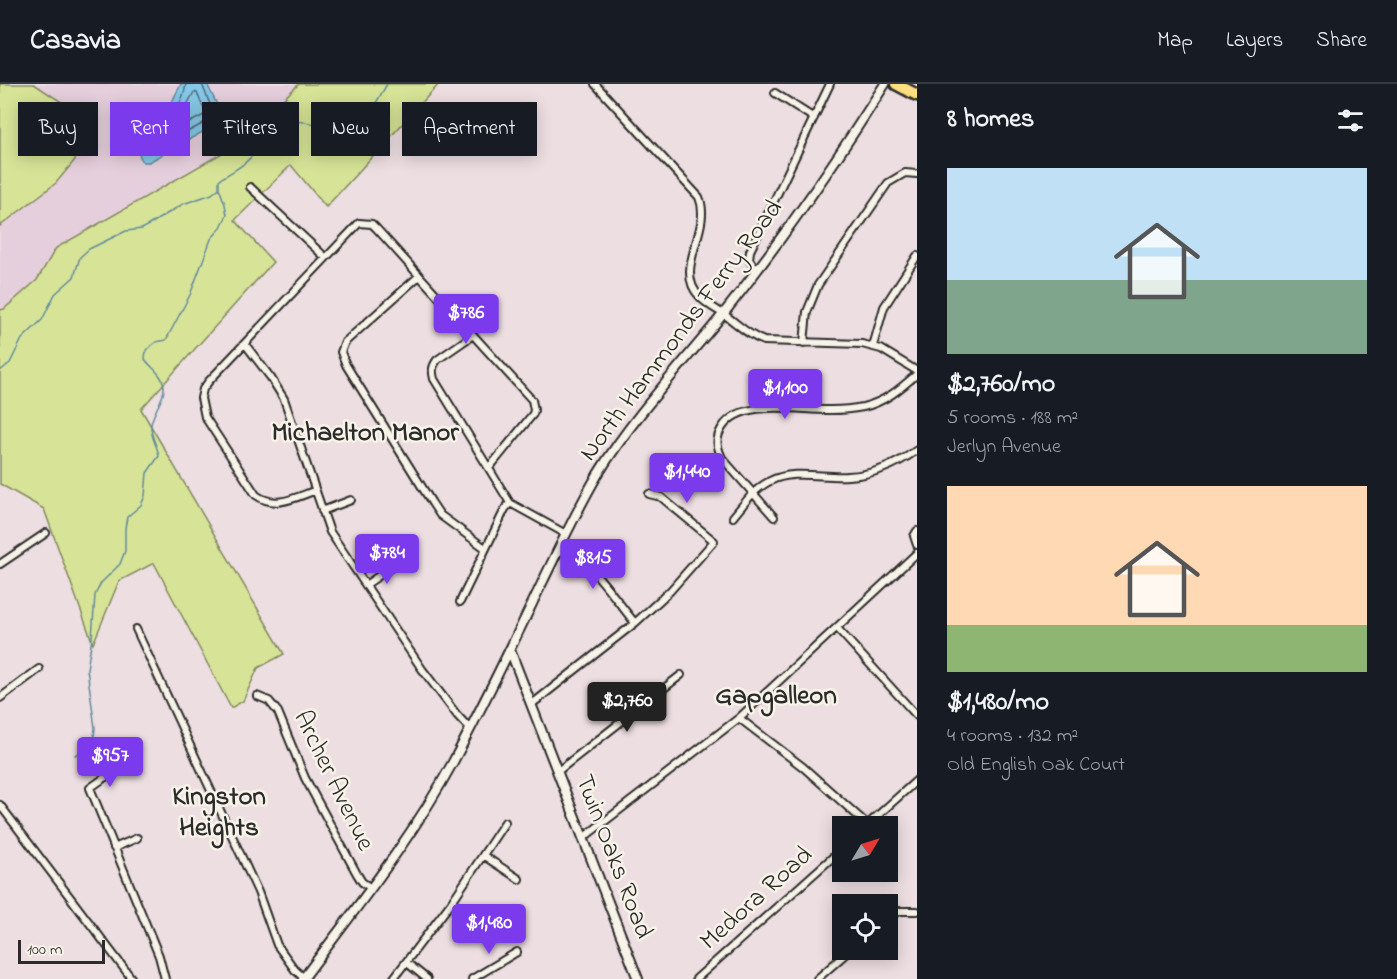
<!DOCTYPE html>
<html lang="en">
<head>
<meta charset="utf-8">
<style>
  :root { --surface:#171b24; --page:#242831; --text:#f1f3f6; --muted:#9ea1a6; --line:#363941; --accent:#7c3aed }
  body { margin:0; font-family:"Indie Flower",sans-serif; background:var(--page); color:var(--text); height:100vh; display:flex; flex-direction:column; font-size:22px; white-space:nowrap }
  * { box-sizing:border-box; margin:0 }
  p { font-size:20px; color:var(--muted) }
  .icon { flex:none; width:33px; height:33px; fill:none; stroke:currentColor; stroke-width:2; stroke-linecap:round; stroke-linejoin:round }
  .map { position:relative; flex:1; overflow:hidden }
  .details { display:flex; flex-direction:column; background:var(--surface); width:480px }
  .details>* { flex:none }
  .guide { position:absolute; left:18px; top:18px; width:570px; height:54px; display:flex; gap:12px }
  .needle { width:39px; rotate:52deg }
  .tools { position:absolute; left:832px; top:732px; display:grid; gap:12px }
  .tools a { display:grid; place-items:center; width:66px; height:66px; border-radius:0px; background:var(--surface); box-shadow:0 3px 15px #0003; font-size:30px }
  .scale { position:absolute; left:18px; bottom:15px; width:87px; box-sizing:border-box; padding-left:6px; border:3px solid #2b2b2b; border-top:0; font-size:16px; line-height:21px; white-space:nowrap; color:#2b2b2b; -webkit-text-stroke:4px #f7f3e8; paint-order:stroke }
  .price { position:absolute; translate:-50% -51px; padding:0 14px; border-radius:6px; background:var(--accent); color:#fff; font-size:20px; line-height:39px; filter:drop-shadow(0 2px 3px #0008) }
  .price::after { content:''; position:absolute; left:50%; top:36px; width:18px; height:14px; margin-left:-9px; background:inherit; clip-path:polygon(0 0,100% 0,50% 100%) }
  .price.current { background:#222; color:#fff }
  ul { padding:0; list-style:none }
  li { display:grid; align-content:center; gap:12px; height:318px; padding:0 30px }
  li span { display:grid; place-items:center; height:186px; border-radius:0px; color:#555 }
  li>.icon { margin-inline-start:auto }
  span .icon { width:108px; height:108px; fill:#fffc; stroke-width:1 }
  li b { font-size:26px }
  h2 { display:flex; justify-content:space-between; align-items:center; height:72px; padding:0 30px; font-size:26px }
  .tag { padding:0 21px; border-radius:0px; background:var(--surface); box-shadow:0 3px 15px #0003; font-size:21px; line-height:54px }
  .tag.current { background:var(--accent); color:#fff }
  header { display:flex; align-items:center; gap:36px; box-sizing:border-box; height:84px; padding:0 30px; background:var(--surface); border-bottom:2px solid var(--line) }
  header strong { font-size:28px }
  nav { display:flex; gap:33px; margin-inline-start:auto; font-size:21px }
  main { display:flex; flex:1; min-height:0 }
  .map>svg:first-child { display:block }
  .built { fill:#e6cfdc }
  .green { fill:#d7e497; stroke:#818861; stroke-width:1.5 }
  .water { fill:#86c8e7; stroke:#62899c; stroke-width:1.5 }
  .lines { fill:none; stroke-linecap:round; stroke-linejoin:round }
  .shore { stroke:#4f6a76; stroke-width:1.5 }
  .stream { stroke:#62899c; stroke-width:1.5 }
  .minor-casing { stroke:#2b2b2b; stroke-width:10 }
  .tertiary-casing { stroke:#2b2b2b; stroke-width:12 }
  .motorway-casing { stroke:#2b2b2b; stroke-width:15 }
  .minor { stroke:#f7f3e8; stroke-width:6 }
  .tertiary { stroke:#f7f3e8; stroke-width:8 }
  .motorway { stroke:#fddf80; stroke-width:10 }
  .labels { text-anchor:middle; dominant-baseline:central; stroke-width:5; stroke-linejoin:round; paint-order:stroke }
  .street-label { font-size:26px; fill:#2b2b2b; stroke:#f7f3e8 }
  .neighbourhood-label { font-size:27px; font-weight:bold; fill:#2b2b2b; stroke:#f7f3e8 }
</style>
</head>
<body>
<header>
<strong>Casavia</strong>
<nav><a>Map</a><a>Layers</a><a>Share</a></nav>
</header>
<main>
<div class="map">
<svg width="917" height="895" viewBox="0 0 917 895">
  <rect width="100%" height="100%" fill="#eddee1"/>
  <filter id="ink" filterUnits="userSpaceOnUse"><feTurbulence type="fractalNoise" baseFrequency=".0167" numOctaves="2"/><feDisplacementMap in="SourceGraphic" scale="12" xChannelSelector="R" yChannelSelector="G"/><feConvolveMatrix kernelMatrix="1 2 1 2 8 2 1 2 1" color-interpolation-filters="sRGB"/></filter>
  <g filter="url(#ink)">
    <path class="built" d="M0,0H299L233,63L56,164L37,196L4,225L0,226Z"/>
    <path class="green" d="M0,0H34L95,40L74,77L56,99L0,142Z
      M299,0H439L326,123L291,81L235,136L273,178L141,325L284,570L258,584L243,617L231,624L154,479L119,497L93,560L44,425L0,400V226L4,225L37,196L56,164L233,63Z"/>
    <path class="water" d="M181,0H207L222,31V35L217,40L149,78H143L139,71L143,63L154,53Z"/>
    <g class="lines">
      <path class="shore" d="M186,0C184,17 164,50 153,62L154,66L215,33L202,0
        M194,8L197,9L206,30L177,45L176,41Z"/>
      <path class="stream" d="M0,287L10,279L22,255L42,236L55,210L74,193L80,173L89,165L126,147L142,145L183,120L212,110L218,105
        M75,671C89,665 94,660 95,644L87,585L92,554L95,511L101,499L120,480L125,467V444L127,433L141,421L145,412L147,389L159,372C157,361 150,352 151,341C153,324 172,309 160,292C156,286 149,281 145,275L146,266L156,258L166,256L190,211L211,155L220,145L227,131L225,120L219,104V96C229,89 241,84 249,75C264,60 263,51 286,41C299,35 307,38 321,42C361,52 369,31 387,0"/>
      <defs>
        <path id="minor" d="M595,0L699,113C713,146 672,185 700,213C706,220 714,224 722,229C737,239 747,251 764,257L862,260L881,265L917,287
          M775,9L814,34
          M250,103L325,173
          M756,186L749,175L750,167L830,0
          M419,192L345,258L341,268L346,281L432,419L440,431L485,464
          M473,251L437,276C432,283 432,287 434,295L510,419L566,450
          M804,259L807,228L818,201L888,99L905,89L917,90
          M245,260L271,294L284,315L330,448L422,585L457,631L470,645
          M873,262L884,223L917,172
          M314,407C294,414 275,425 256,411L205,333L201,314L203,305L209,297L359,139L372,140L377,145L532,316L534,326L533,330L489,384
          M322,427L351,416
          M733,433C744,420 754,405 770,397C794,385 823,394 848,392C874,391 896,381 917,366
          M774,433L722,374C717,363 715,355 722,344C741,313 800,327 831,326C841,326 853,325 863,323C885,318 900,305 917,290
          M917,447L914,452L917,461
          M561,460C592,479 612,511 635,539
          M0,480L46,449
          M367,500L393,482
          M460,518L505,425L510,419
          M837,544L917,632
          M136,545L258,808L277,861L295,886L304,894
          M257,612L269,617L278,628L305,694L357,790L362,798L371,804
          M0,614L39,585
          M532,620L635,539L670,507L714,457L661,413L649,410
          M739,634L803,683L868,741
          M117,685L90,704L159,872L165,895
          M558,687L681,591
          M0,721L132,895
          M866,742L917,696
          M583,754L739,634L917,469
          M114,764L137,754
          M484,772L519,795
          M888,833L900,827H917
          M406,878L427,895
          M393,895L451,819L505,738
          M472,895L517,868
          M696,895L843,764
          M817,895L850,866"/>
        <path id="tertiary" d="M510,566L638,895
          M303,895C355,825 411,756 453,678C485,618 514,557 544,495C561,460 578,424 598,390C634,332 681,282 724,229C782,156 835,79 885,0"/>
        <path id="motorway" d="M896,0L917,11"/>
      </defs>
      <use href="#minor" class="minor-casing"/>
      <use href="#tertiary" class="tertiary-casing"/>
      <use href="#motorway" class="motorway-casing"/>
      <use href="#minor" class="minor"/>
      <use href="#tertiary" class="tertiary"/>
      <use href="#motorway" class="motorway"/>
    </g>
  </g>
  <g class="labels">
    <g class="street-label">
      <text transform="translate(682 247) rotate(-53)">North Hammonds Ferry Road</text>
      <text transform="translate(333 697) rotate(64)">Archer Avenue</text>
      <text transform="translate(613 773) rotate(69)">Twin Oaks Road</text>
      <text transform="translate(757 815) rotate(-42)">Medora Road</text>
    </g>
    <g class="neighbourhood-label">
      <text x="365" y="349">Michaelton Manor</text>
      <text x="776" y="612">Gapgalleon</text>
      <text x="219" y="713">Kingston<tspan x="219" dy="31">Heights</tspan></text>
    </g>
  </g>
</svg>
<div class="tools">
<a><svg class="needle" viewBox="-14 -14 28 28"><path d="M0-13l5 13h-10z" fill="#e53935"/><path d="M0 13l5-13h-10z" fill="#9ea1a6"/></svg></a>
<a><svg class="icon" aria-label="locate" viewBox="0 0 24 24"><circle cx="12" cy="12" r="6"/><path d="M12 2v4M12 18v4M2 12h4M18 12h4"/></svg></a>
</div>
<div class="scale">100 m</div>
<b class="price" style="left:466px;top:261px">$786</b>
<b class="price" style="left:785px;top:336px">$1,100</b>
<b class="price" style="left:687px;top:420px">$1,440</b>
<b class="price" style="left:387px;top:501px">$784</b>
<b class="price" style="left:593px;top:506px">$815</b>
<b class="price current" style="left:627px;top:649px">$2,760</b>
<b class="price" style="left:110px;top:704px">$957</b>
<b class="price" style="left:489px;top:871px">$1,480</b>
<div class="guide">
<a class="tag">Buy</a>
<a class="tag current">Rent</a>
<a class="tag">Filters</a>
<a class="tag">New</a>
<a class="tag">Apartment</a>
</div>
</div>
<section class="details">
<h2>8 homes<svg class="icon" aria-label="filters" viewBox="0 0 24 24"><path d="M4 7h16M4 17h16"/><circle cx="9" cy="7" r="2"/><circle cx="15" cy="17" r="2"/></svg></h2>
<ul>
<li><span style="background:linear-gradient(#bfe0f5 60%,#7fa58c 0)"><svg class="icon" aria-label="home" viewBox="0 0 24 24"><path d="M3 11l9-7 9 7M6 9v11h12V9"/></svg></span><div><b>$2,760/mo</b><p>5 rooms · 188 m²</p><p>Jerlyn Avenue</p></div></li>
<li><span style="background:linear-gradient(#ffd9b3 75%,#8fb573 0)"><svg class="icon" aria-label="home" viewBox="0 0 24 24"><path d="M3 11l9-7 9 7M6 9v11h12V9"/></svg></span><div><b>$1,480/mo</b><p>4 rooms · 132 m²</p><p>Old English Oak Court</p></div></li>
</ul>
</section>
</main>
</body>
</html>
